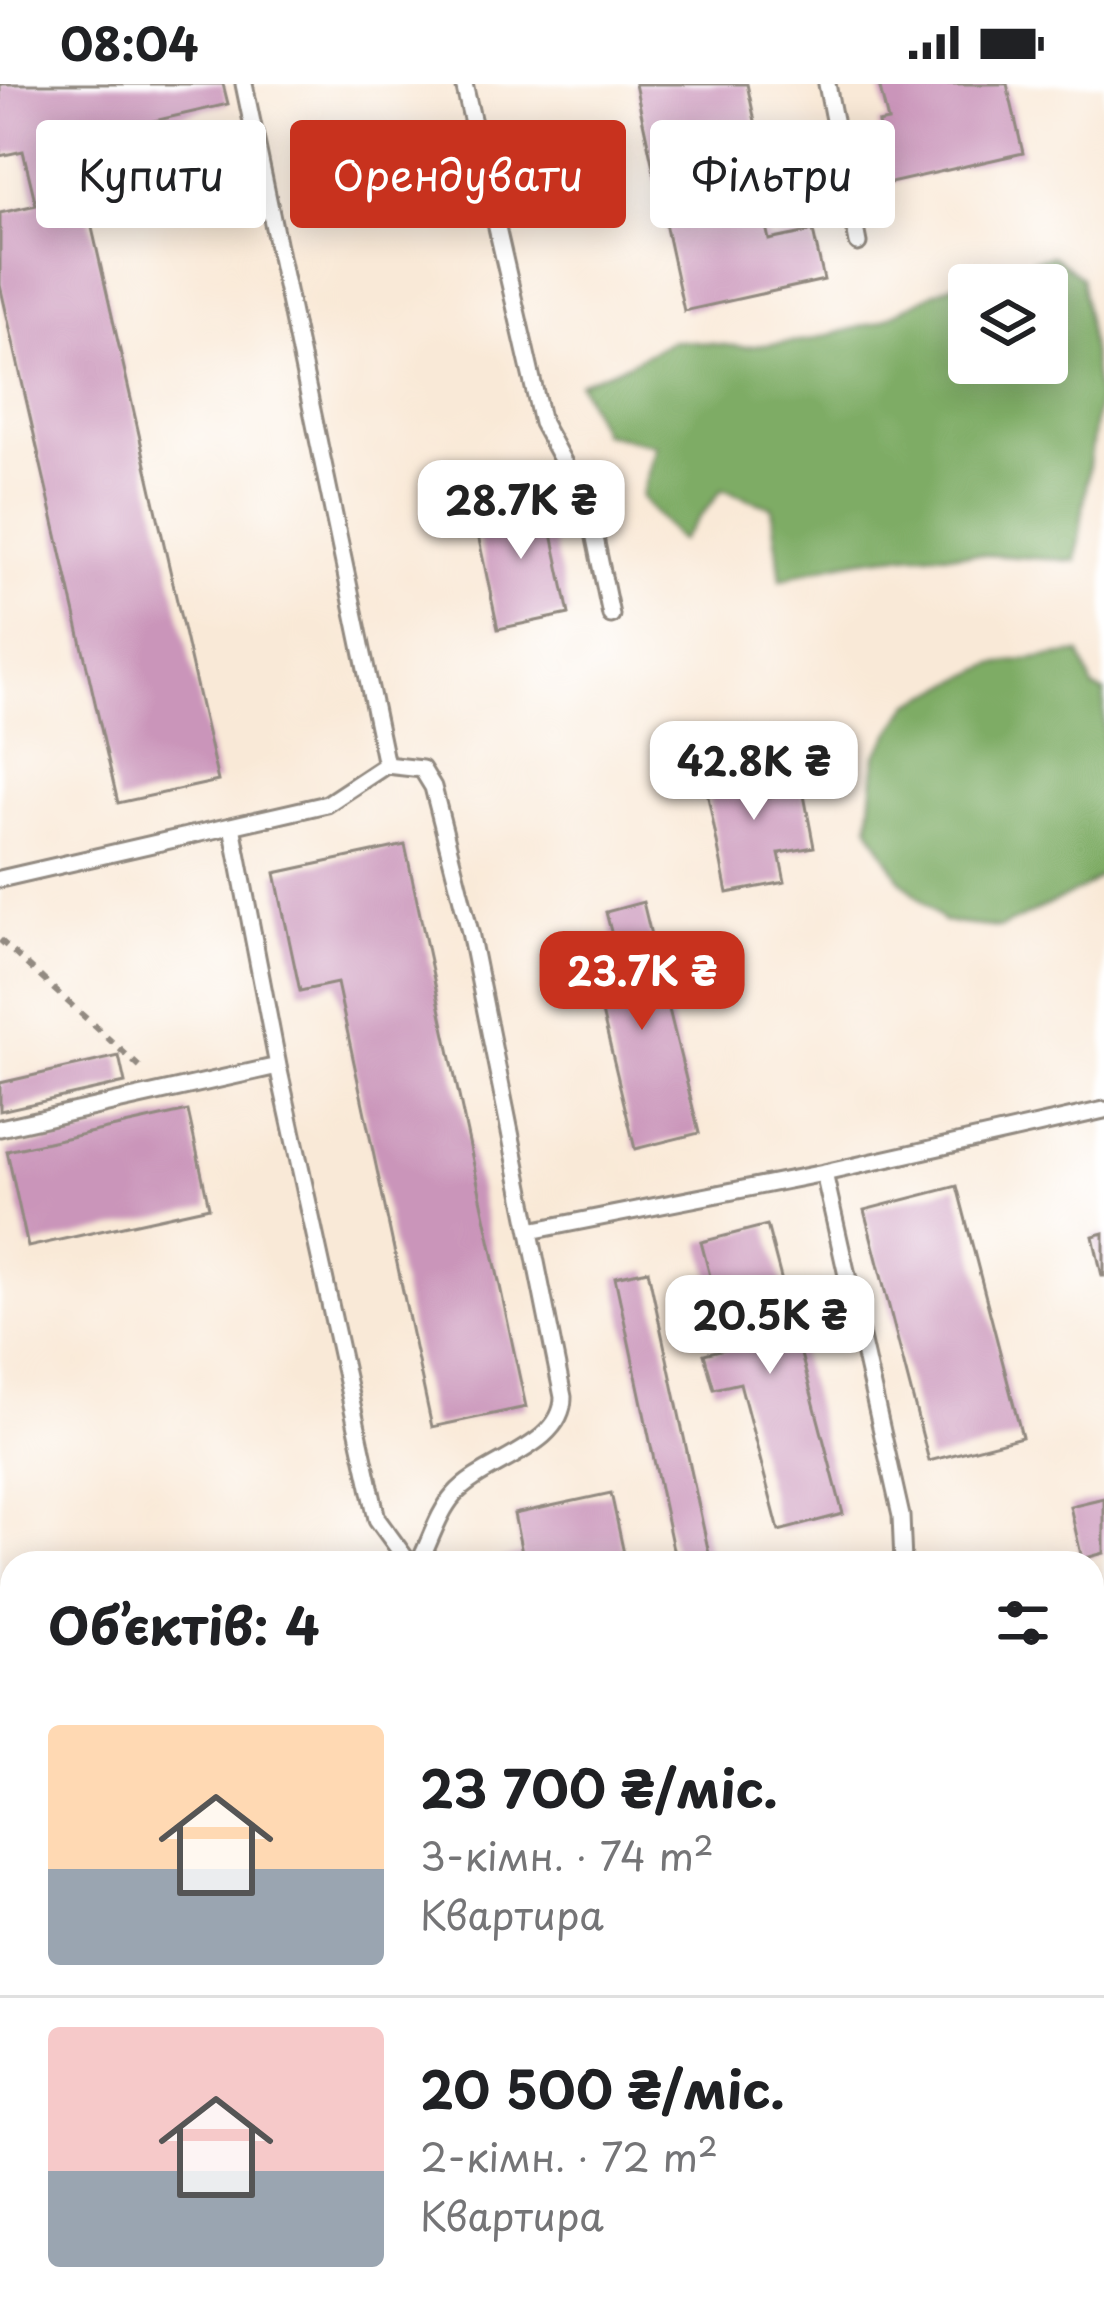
<!DOCTYPE html>
<html lang="uk">
<head>
<meta charset="utf-8">
<style>
  :root { --surface:#fff; --page:#f6f6f6; --text:#202124; --muted:#757577; --line:#e0e0e0; --accent:#c8321e }
  body { margin:0; font-family:"Playpen Sans",sans-serif; background:var(--page); color:var(--text); height:100vh; display:flex; flex-direction:column; font-size:45px; white-space:nowrap }
  * { box-sizing:border-box; margin:0 }
  p { font-size:39px; color:var(--muted) }
  .icon { flex:none; width:66px; height:66px; fill:none; stroke:currentColor; stroke-width:2; stroke-linecap:round; stroke-linejoin:round }
  .map { position:relative; flex:1; overflow:hidden }
  .side { position:absolute; left:0px; top:1467px; width:1104px; height:771px; display:flex; flex-direction:column; background:var(--surface); border-radius:36px 36px 0 0; box-shadow:0 6px 30px #0003 }
  .side>* { flex:none }
  .hud { position:absolute; left:36px; top:36px; width:1032px; height:108px; display:flex; gap:24px }
  .controls { position:absolute; left:948px; top:180px; display:grid; gap:24px }
  .controls a { display:grid; place-items:center; width:120px; height:120px; border-radius:12px; background:var(--surface); box-shadow:0 6px 30px #0003; font-size:60px }
  .price { position:absolute; translate:-50% -102px; padding:0 27px; border-radius:24px; background:#fff; color:#222; font-size:39px; line-height:78px; filter:drop-shadow(0 3px 6px #0008) }
  .price::after { content:''; position:absolute; left:50%; top:72px; width:36px; height:27px; margin-left:-18px; background:inherit; clip-path:polygon(0 0,100% 0,50% 100%) }
  .price.active { background:var(--accent); color:#fff }
  ul { padding:0; list-style:none }
  li { display:flex; align-items:center; gap:36px; height:300px; padding:0 48px }
  li+li { border-top:3px solid var(--line) }
  li span { display:grid; place-items:center; flex:none; width:336px; height:240px; border-radius:12px; color:#555 }
  li>.icon { margin-inline-start:auto }
  span .icon { width:144px; height:144px; fill:#fffc; stroke-width:1 }
  li b { font-size:51px }
  h2 { display:flex; justify-content:space-between; align-items:center; height:144px; padding:0 48px; font-size:51px }
  .pill { padding:0 42px; border-radius:12px; background:var(--surface); box-shadow:0 6px 30px #0003; font-size:42px; line-height:108px }
  .pill.active { background:var(--accent); color:#fff }
  .status { display:flex; justify-content:space-between; align-items:center; height:84px; padding:0 60px; background:var(--surface); direction:ltr }
  .status svg { height:33px; fill:currentColor }
  .map>svg:first-child { display:block }
  .forest { fill:#7eac65; stroke:#546c48; stroke-width:3; fill-rule:evenodd }
  .building { fill:#ca95ba }
  .lines { fill:none; stroke-linecap:round; stroke-linejoin:round }
  .lane-casing { stroke:#928a81; stroke-width:21 }
  .path { stroke:#928a81; stroke-width:6; stroke-dasharray:9 9; stroke-linecap:butt }
  .lane { stroke:#fff; stroke-width:15 }
</style>
</head>
<body>
<div class="status"><b>08:04</b><svg viewBox="0 0 49 12"><path d="M0 12V9h3v3zM5 12V6h3v6zM10 12V3h3v9zM15 12V0h3v12zM26 1h20v11H26zM47 4h2v5h-2z"/></svg></div>
<div class="map">
<svg width="1104" height="2236" viewBox="0 0 1104 2236">
  <rect width="100%" height="100%" fill="#fff"/>
  <filter id="ink" filterUnits="userSpaceOnUse"><feTurbulence type="fractalNoise" baseFrequency=".00833" numOctaves="2"/><feDisplacementMap in="SourceGraphic" scale="24" xChannelSelector="R" yChannelSelector="G"/><feConvolveMatrix kernelMatrix="1 2 1 2 8 2 1 2 1" color-interpolation-filters="sRGB"/></filter>
  <filter id="wash" filterUnits="userSpaceOnUse"><feTurbulence type="fractalNoise" baseFrequency=".004" numOctaves="4" result="noise"/><feDisplacementMap in="SourceGraphic" scale="48" xChannelSelector="R" yChannelSelector="G"/><feGaussianBlur stdDeviation="2.7" result="paint"/><feColorMatrix in="noise" values="0 0 0 0 0 0 0 0 0 0 0 0 0 0 0 0 0 1.4 0 .05"/><feComposite in="paint" operator="in"/></filter>
  <g filter="url(#wash)">
    <rect width="100%" height="100%" fill="#f9e9d7"/>
    <path class="forest" d="M1052,172L1081,193L1098,316L1076,477C973,470 880,459 781,496L772,423L723,405L680,457L641,413L656,361L602,349L579,299L628,280L673,256L745,263L809,256L879,238L933,209L984,187ZM969,201H1047V279H969Z
      M1080,569L1093,604L1104,608V789L1084,804L1000,844L944,838L899,794L869,743L876,671L910,620L994,580Z"/>
    <g id="blocks">
      <path class="building" d="M0,0H223L228,20L72,56L218,697L118,719L0,201V129L36,121L23,67L0,72Z
        M635,0H747L772,117L761,119L769,156L813,147L824,196L684,227Z
        M879,0H1007L1023,69L873,103L863,62L882,58L878,39L888,37Z
        M544,412L569,530L498,545L473,427Z
        M761,671L769,713L803,706L814,763L779,769L785,798L727,809L702,682Z
        M405,761L526,1323L432,1343L337,899L300,907L275,789Z
        M643,818L699,1049L635,1065L589,874L616,867L606,828Z
        M119,972L125,999L0,1027V999Z
        M188,1027L209,1123L28,1163L7,1067Z
        M957,1102L1022,1353L929,1377L864,1126Z
        M767,1141L843,1430L779,1447L740,1299L714,1305L704,1270L729,1264L701,1158Z
        M1104,1149V1192H1102L1093,1152Z
        M648,1186L711,1479H676L615,1193Z
        M611,1409L626,1479H487L522,1469L514,1430Z
        M1104,1414V1469L1082,1475L1070,1422Z
        M1104,1582V1680L1092,1683V1584Z
        M0,1871L12,1881V1905L2,1913L12,1911V1991L2,1973L10,1956L0,1953Z
        M104,2226H142L151,2236H96Z
        M495,2226H567L570,2236H497Z
        M652,2226H822L825,2236H654Z"/>
    </g>
  </g>
  <g filter="url(#ink)">
    <use href="#blocks" fill-opacity="0" stroke="#928a81" stroke-width="3"/>
    <g class="lines">
      <defs>
        <path id="lane" d="M464,0L542,339L589,425L611,531
          M827,0L858,159
          M386,681L422,685L433,703L470,848L563,1313C563,1363 483,1377 454,1411C438,1429 430,1458 419,1479
          M0,795L327,720L386,681L244,0
          M278,982L377,1435L409,1479
          M0,1044L278,982L232,742
          M824,1089L901,1432L903,1479
          M530,1147L824,1089L1104,1026
          M0,1776L12,1774
          M1092,1805L1104,1801
          M333,2226L335,2236
          M626,2226L628,2236"/>
      </defs>
      <use href="#lane" class="lane-casing"/>
      <path class="path" d="M0,856L144,987"/>
      <use href="#lane" class="lane"/>
    </g>
  </g>
</svg>
<div class="controls">
<a><svg class="icon" aria-label="layers" viewBox="0 0 24 24"><path d="M12 4l9 5-9 5-9-5zM3 14l9 5 9-5"/></svg></a>
</div>
<b class="price" style="left:521px;top:478px">28.7K ₴</b>
<b class="price" style="left:754px;top:739px">42.8K ₴</b>
<b class="price active" style="left:642px;top:949px">23.7K ₴</b>
<b class="price" style="left:770px;top:1293px">20.5K ₴</b>
<div class="hud">
<a class="pill">Купити</a>
<a class="pill active">Орендувати</a>
<a class="pill">Фільтри</a>
</div>
<section class="side">
<h2>Об’єктів: 4<svg class="icon" aria-label="filters" viewBox="0 0 24 24"><path d="M4 7h16M4 17h16"/><circle cx="9" cy="7" r="2"/><circle cx="15" cy="17" r="2"/></svg></h2>
<ul>
<li><span style="background:linear-gradient(#ffd9b3 60%,#9aa5b1 0)"><svg class="icon" aria-label="home" viewBox="0 0 24 24"><path d="M3 11l9-7 9 7M6 9v11h12V9"/></svg></span><div><b>23 700 ₴/міс.</b><p>3-кімн. · 74 m²</p><p>Квартира</p></div></li>
<li><span style="background:linear-gradient(#f6c9c9 60%,#9aa5b1 0)"><svg class="icon" aria-label="home" viewBox="0 0 24 24"><path d="M3 11l9-7 9 7M6 9v11h12V9"/></svg></span><div><b>20 500 ₴/міс.</b><p>2-кімн. · 72 m²</p><p>Квартира</p></div></li>
</ul>
</section>
</div>
</body>
</html>
